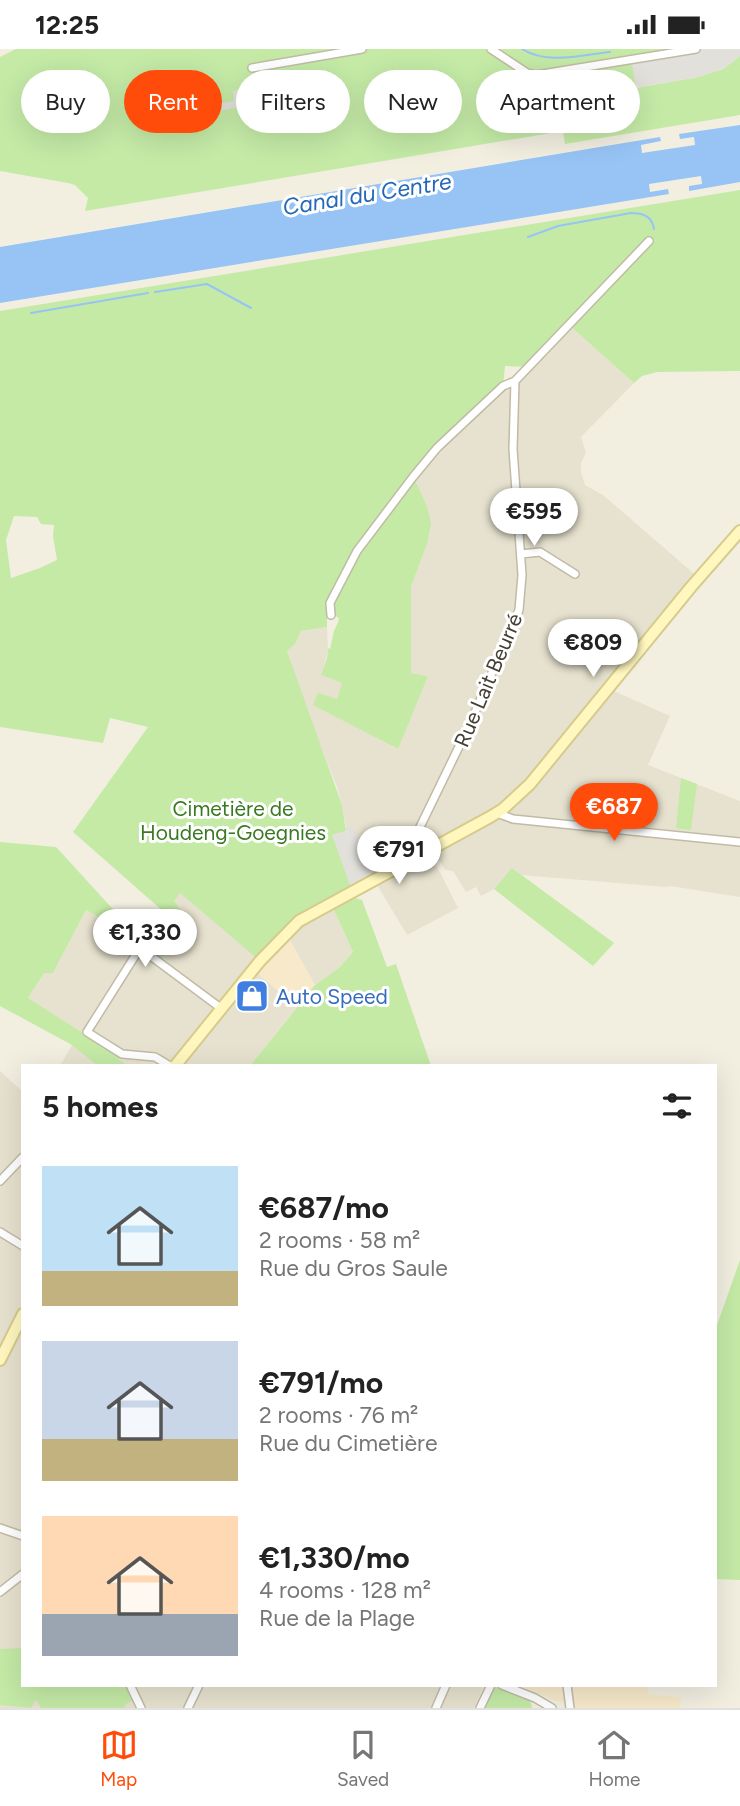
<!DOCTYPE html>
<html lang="en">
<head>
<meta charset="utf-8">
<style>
  :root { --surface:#fff; --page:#f2f2f2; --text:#222; --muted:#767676; --line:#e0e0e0; --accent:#ff4c0b }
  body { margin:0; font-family:Figtree,sans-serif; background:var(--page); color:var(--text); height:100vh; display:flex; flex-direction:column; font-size:26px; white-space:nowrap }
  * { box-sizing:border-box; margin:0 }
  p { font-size:23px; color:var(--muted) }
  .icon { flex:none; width:38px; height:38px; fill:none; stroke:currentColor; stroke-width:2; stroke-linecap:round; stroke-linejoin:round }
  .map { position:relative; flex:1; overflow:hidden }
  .panel { position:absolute; left:21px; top:1015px; width:696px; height:623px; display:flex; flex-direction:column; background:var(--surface); border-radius:0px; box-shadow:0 7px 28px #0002 }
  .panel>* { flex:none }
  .top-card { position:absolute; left:21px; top:21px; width:698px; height:63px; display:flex; gap:14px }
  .price { position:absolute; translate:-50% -60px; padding:0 16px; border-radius:24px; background:#fff; color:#222; font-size:23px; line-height:46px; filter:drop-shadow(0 2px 4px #0008) }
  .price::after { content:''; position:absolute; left:50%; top:42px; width:21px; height:16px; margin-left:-10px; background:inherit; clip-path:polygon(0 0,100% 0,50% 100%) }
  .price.selected { background:var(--accent); color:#fff }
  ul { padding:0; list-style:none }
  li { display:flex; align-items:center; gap:21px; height:175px; padding:0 21px }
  li span { display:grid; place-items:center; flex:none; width:196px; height:140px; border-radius:0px; color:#555 }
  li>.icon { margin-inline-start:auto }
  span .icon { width:84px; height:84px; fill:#fffc; stroke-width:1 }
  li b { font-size:30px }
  h2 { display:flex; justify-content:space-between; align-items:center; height:84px; padding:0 21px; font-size:30px }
  .tag { padding:0 24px; border-radius:32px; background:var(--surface); box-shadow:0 7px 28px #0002; font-size:24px; line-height:63px }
  .tag.selected { background:var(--accent); color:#fff }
  .status { display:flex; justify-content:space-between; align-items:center; height:49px; padding:0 35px; background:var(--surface); direction:ltr }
  .status svg { height:19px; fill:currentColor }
  .tab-bar { display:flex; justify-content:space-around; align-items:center; height:98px; border-top:2px solid var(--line); background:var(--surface); font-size:19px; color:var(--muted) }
  .tab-bar a { display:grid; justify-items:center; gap:4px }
  .tab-bar .selected { color:var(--accent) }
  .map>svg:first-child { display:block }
  .residential { fill:#e7e2cf }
  .commercial { fill:#f7e9ca }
  .green { fill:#c4eaa6; fill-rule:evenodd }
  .parking { fill:#e2e0db }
  .water { fill:#97c4f5 }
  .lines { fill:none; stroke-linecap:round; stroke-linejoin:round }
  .stream { stroke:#97c4f5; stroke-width:2 }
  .street-casing { stroke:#c1bba6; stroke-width:10 }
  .secondary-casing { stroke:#d6cb8d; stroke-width:14 }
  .street { stroke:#fff; stroke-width:7 }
  .secondary { stroke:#fff7be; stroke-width:10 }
  .labels { text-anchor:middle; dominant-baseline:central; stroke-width:6; stroke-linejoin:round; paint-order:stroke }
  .street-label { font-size:21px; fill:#443f32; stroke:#fff }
  .park-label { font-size:21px; fill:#397922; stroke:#fff }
  .shop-label { font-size:21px; fill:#366cbe; stroke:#fff; text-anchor:start }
  .water-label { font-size:23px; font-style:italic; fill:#2468b6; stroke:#fff }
</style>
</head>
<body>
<div class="status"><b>12:25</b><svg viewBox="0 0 49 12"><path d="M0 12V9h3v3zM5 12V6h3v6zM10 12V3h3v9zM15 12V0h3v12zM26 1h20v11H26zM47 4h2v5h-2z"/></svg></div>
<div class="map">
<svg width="740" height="1659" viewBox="0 0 740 1659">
  <rect width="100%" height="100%" fill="#f2efe1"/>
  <path class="residential" d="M569,276L634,334L581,388L586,404L581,414V423L585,436L603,446L699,529L607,639L670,667L648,716L740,752V848L670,837L666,838L521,826L513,819L494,840L481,847L476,838L466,843L453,822L445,821L436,806L431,809L441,825L458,859L407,886L373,829L353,777L346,778L342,756L337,738L309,667L287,602L295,595L301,582L327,578L328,600L322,626L342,634L337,650L354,676L397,700L428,627L411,624V538L427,495V457L413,428L503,337L515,332Z
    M180,843L289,881L353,844L355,849L334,861L353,903L340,918L315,936L287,886L256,923L297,958L250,1017H60L72,996L28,949L44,924H53L86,861L143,893L165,862Z
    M0,1022L23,1043V1636H484L474,1659H0Z"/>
  <path class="commercial" d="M287,886L315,936L297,958L256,923Z
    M518,1636H648V1645L681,1648L680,1658L684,1659H574Z"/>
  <path class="green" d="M16,0H696L636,39L698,28L723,20L740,7V66L565,95L563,83L571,81L564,35L555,36L553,25L549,33L557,83L85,162L88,149L75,136L68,134L0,122V8Z
    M740,141V322L657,323L642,327L634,334L569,276L529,318L505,317L503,337L413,427L427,457L431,474L427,495L411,538V624L428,627L398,700L313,656L318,644L337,650L342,634L321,626L327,609L328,599L330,600L334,582L339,571L338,568L331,566L327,567V578L301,582L295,595L287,602L342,756L346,782L333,786L353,844L310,865L260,912L180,844L174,852L192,877L197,891L194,894C169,892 175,901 157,912L140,899L143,893L86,861L53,924H44L28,949L83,984L87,983L122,1005L118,1010L128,1017H98L72,996L0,957V793L56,798L143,893L164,863L73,783L148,678L110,669L103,694L0,678V262ZM14,467L37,468L41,475L54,476L53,487L57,511L40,519L11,529L6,491Z
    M681,729L697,735L691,781L676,779Z
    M512,819L614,894L593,917L494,840Z
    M355,849L362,851L387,918L396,915L431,1017H250L315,936L340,918L353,903L334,861Z
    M740,1211V1531L716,1530V1279Z
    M23,1599V1636H130L136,1650L126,1655L124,1659H41L36,1651L31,1659L0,1656V1600Z
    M497,1638L528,1650L531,1654L532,1659H482L492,1640Z"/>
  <path class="parking" d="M696,0H740V7L723,20L698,28L636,39L631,10Z
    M250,39L252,48L270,45L271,52L218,62L216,55L234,52L233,42Z
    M353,776L373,829L353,844L332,786L346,782V778Z"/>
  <path class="water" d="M740,76V133L689,142V137L702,135L701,127L649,135L650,143L668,140L669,145L0,254V198L660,88L661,92L641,96L642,104L695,96L694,88L680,90L679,85Z"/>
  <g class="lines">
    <path class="stream" d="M522,0C547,16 582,6 610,3
      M528,188L558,177L631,164C643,164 652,167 654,180
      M155,243L207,235L251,259
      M31,264L148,244"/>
    <defs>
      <path id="street" d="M491,0L527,24L536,26L696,0
        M252,19L362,0
        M521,505L540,503L575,525
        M331,566L330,554L357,502L413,428L437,399L503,337L515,332
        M497,764L513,770L740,793
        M403,813L470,675L519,561L522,526L513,400L515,332L649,192
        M170,1017L155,1008L122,1005L87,983L140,899L222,960
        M0,1132L23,1108
        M0,1183L23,1197
        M0,1479L23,1487
        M0,1543L23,1525
        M130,1636L141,1659
        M502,1636L535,1649L552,1659
        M567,1636L570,1659
        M188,1659L199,1636
        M436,1659L446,1636
        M480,1659L491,1636"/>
      <path id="secondary" d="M175,1017L260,912L299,872L490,768L503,760L530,735L691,538L740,482
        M0,1311L23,1265"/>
    </defs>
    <use href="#street" class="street-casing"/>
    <use href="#secondary" class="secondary-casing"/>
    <use href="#street" class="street"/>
    <use href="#secondary" class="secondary"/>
  </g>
  <defs>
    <symbol id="shop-square" viewBox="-11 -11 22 22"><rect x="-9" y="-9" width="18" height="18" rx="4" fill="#3f7fe0" stroke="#fff"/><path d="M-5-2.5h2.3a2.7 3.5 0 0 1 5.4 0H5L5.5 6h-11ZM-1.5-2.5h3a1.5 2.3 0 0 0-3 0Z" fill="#fff"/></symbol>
  </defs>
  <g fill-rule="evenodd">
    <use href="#shop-square" x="233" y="928" width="38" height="38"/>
  </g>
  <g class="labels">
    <g class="street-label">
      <text transform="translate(488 631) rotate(-67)">Rue Lait Beurré</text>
    </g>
    <g class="park-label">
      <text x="233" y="759">Cimetière de<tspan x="233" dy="24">Houdeng-Goegnies</tspan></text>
    </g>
    <g class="shop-label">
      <text x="276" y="947">Auto Speed</text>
    </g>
    <g class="water-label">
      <text transform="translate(367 145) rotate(-9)">Canal du Centre</text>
    </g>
  </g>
</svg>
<b class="price" style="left:534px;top:499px">€595</b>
<b class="price" style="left:593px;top:630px">€809</b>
<b class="price selected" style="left:614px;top:794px">€687</b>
<b class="price" style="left:399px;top:837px">€791</b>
<b class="price" style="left:145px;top:920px">€1,330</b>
<div class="top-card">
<a class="tag">Buy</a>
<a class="tag selected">Rent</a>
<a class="tag">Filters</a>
<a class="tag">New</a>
<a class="tag">Apartment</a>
</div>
<section class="panel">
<h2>5 homes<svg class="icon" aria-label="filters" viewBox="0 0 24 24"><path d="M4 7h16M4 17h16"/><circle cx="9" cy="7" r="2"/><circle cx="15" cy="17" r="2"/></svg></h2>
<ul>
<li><span style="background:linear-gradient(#bfe0f5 75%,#c2b280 0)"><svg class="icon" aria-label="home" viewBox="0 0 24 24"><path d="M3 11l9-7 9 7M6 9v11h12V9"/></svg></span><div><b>€687/mo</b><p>2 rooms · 58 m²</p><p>Rue du Gros Saule</p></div></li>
<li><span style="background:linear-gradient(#c9d6e8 70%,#c2b280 0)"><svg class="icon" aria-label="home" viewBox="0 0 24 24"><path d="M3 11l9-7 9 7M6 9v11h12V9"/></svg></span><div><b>€791/mo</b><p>2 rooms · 76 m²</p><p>Rue du Cimetière</p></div></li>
<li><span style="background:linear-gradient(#ffd9b3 70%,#9aa5b1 0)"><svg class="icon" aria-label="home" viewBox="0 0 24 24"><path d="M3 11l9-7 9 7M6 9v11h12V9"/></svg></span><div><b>€1,330/mo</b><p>4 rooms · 128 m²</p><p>Rue de la Plage</p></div></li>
</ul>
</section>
</div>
<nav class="tab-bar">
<a class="selected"><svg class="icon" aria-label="map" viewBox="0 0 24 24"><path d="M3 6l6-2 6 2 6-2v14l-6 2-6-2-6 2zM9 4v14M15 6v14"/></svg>Map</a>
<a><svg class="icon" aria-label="saved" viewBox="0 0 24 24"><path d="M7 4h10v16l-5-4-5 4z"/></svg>Saved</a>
<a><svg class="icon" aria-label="home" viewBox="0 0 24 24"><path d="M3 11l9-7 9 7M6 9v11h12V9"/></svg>Home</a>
</nav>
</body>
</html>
